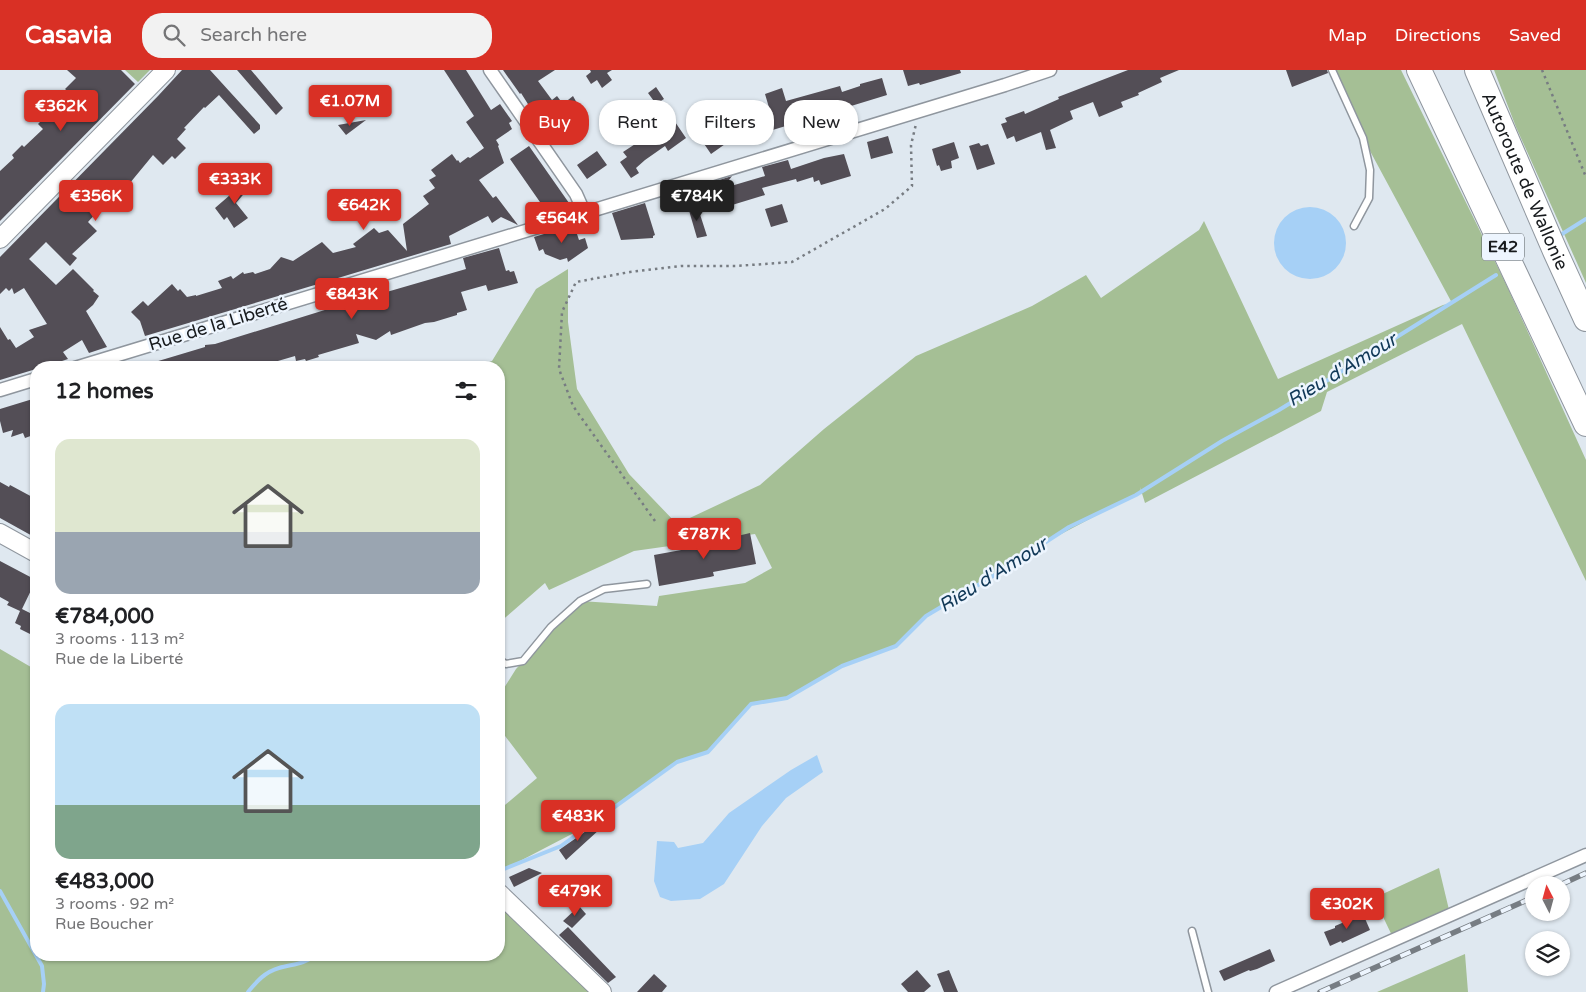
<!DOCTYPE html>
<html lang="en">
<head>
<meta charset="utf-8">
<style>
  :root { --surface:#fff; --page:#f2f2f2; --text:#202124; --muted:#757577; --accent:#d93025 }
  body { margin:0; font-family:"Varela Round",sans-serif; background:var(--page); color:var(--text); height:100vh; display:flex; flex-direction:column; font-size:19px; white-space:nowrap }
  * { box-sizing:border-box; margin:0 }
  p { font-size:16px; color:var(--muted) }
  .icon { flex:none; width:28px; height:28px; fill:none; stroke:currentColor; stroke-width:2; stroke-linecap:round; stroke-linejoin:round }
  .map { position:relative; flex:1; overflow:hidden }
  .drawer { position:absolute; left:30px; top:291px; width:475px; height:600px; display:flex; flex-direction:column; background:var(--surface); border-radius:20px; box-shadow:0 1px 4px #0004 }
  .drawer>* { flex:none }
  .guide { position:absolute; left:520px; top:30px; width:475px; height:45px; display:flex; gap:10px }
  .needle { width:32px; rotate:354deg }
  .tools { position:absolute; left:1525px; top:806px; display:grid; gap:10px }
  .tools a { display:grid; place-items:center; width:45px; height:45px; border-radius:50%; background:var(--surface); box-shadow:0 1px 4px #0004; font-size:25px }
  .price { position:absolute; translate:-50% -42px; padding:0 11px; border-radius:5px; background:var(--accent); color:#fff; font-size:16px; line-height:32px; filter:drop-shadow(0 1px 2px #0008) }
  .price::after { content:''; position:absolute; left:50%; top:30px; width:15px; height:11px; margin-left:-8px; background:inherit; clip-path:polygon(0 0,100% 0,50% 100%) }
  .price.active { background:#222; color:#fff }
  ul { padding:0; list-style:none }
  li { display:grid; align-content:center; gap:10px; height:265px; padding:0 25px }
  li span { display:grid; place-items:center; height:155px; border-radius:15px; color:#555 }
  li>.icon { margin-inline-start:auto }
  span .icon { width:90px; height:90px; fill:#fffc; stroke-width:1 }
  li b { font-size:21px }
  h2 { display:flex; justify-content:space-between; align-items:center; height:60px; padding:0 25px; font-size:21px }
  .tag { padding:0 18px; border-radius:20px; background:var(--surface); box-shadow:0 1px 4px #0004; font-size:18px; line-height:45px }
  .tag.active { background:var(--accent); color:#fff }
  header { display:flex; align-items:center; gap:30px; box-sizing:border-box; height:70px; padding:0 25px; background:var(--accent); color:#fff }
  header strong { font-size:24px }
  nav { display:flex; gap:28px; margin-inline-start:auto; font-size:18px }
  .search { width:350px; height:45px; background:var(--page); display:flex; align-items:center; gap:12px; box-sizing:border-box; padding:0 18px; border-radius:20px; color:var(--muted); font-size:19px }
  .map>svg:first-child { display:block }
  .green { fill:#a5bf95 }
  .water { fill:#a6d0f6 }
  .lines { fill:none; stroke-linecap:round; stroke-linejoin:round }
  .stream { stroke:#a6d0f6; stroke-width:4 }
  .building { fill:#534e56 }
  .lane-casing { stroke:#8f969e; stroke-width:9 }
  .street-casing { stroke:#8f969e; stroke-width:15 }
  .secondary-casing { stroke:#8f969e; stroke-width:20 }
  .highway-casing { stroke:#8f969e; stroke-width:26 }
  .path { stroke:#777c82; stroke-width:2.5; stroke-dasharray:2.5 4; stroke-linecap:butt }
  .lane { stroke:#fff; stroke-width:6 }
  .street { stroke:#fff; stroke-width:12 }
  .secondary { stroke:#fff; stroke-width:18 }
  .highway { stroke:#fff; stroke-width:24 }
  .rail-casing { stroke:#777d83; stroke-width:5.5 }
  .rail { stroke:#edf5fe; stroke-width:4; stroke-dasharray:11; stroke-linecap:butt }
  .labels { text-anchor:middle; dominant-baseline:central; stroke-width:5; stroke-linejoin:round; paint-order:stroke }
  .shield { fill:#edf5fe; stroke:#575c60; stroke-width:1 }
  .shield-label { font-size:16px; font-weight:bold; fill:#171a1d }
  .street-label { font-size:18px; fill:#171a1d; stroke:#edf5fe }
  .water-label { font-size:19px; font-style:italic; fill:#103857; stroke:#edf5fe }
</style>
</head>
<body>
<header>
<strong>Casavia</strong>
<div class="search"><svg class="icon" aria-label="search" viewBox="0 0 24 24"><circle cx="10" cy="10" r="6"/><path d="M15 15l6 6"/></svg>Search here</div>
<nav><a>Map</a><a>Directions</a><a>Saved</a></nav>
</header>
<div class="map">
<svg width="1586" height="922" viewBox="0 0 1586 922">
  <rect width="100%" height="100%" fill="#dfe8f0"/>
  <path class="green" d="M125,0H150L138,12Z
    M1335,0H1401L1506,214L1586,390V511L1462,254L1327,322L1321,341L1145,433L1140,417L1141,422L1046,472L926,546L896,576L838,599L787,628L751,634L708,682L677,692L591,754L499,802V740L537,708L499,658V626L516,599L580,531L657,536L659,526L745,513L772,498L755,464L634,481L549,520L545,513L499,553V298H472L492,291L536,219L568,199V252L577,319L629,404L677,454L760,415L824,359L916,286L1032,236L1086,205L1101,228L1199,160L1204,151L1278,309L1443,235L1452,233L1363,68Z
    M1494,0H1586V213L1516,57Z
    M0,579L36,600V885H499V831L589,922H0Z
    M1439,798L1450,844L1397,876L1374,828Z
    M1465,884L1468,922H1377Z"/>
  <path class="water" d="M1274 173a36 36 0 1 1 72 0a36 36 0 1 1-72 0Z
    M817,685L823,702L786,728L762,756L724,814L700,829L671,831L660,827L654,811L657,771L674,772L678,778L703,773L729,743L791,700Z"/>
  <g class="lines">
    <path class="stream" d="M1562,164L1586,149
      M499,801L561,776L677,692L708,682L751,634L787,628L842,596L896,576L926,546L998,503L1069,457L1136,425L1222,371L1279,340L1344,300L1496,205
      M0,821L42,896L44,914L43,922
      M248,922C257,911 265,902 279,898C292,894 304,895 315,885"/>
  </g>
  <path class="building" d="M67,0H121L135,14L0,151V101L14,88L12,85L22,75L24,77L43,59L38,54L42,50L52,39L56,42L72,25L65,19L76,8Z
    M182,0H210L260,55V59L254,64L219,25L205,38L204,37L184,58L186,59L177,69L186,78L175,89L172,86L163,95L153,85L125,119L109,135L106,132L88,152L97,161L72,184L77,188L70,196L46,172L29,189L56,215L73,199L94,220L93,221L99,226L93,235L86,241L107,277L89,283L82,270L63,282L68,289L41,298H36V299L0,310V257L8,270L10,269L16,278L34,267L29,260L47,254L24,218L14,224L12,218L9,221L6,218L0,224V187L158,26Z
    M237,0H251L283,38L276,45Z
    M444,0H466L491,40L500,34L512,51L509,53L512,59L496,70L499,75L498,76L504,93L479,110L493,128L496,126L518,155L501,147L492,153L488,146L449,166L451,174L145,266L140,251L131,242L143,231L148,236L172,214L178,221L180,219L187,227L196,225V226L222,218L218,211L231,206L233,209L243,202L244,204L253,202L255,204L270,199L281,187L293,191L322,172L333,183L356,177L353,174L374,158L379,163L388,160L407,181L403,154L429,134L423,126L435,118L429,110L436,106L431,100L452,84L457,91L458,90L460,93L468,87L470,88L484,78L466,52L474,46Z
    M503,0H555L538,11L552,30L557,26L563,34L573,26L578,35L543,58L521,23L520,24Z
    M590,0H612L607,3L612,10L602,18L597,10L591,14L586,6L591,2Z
    M903,0H960L961,3L920,15L919,13L908,16Z
    M1128,0H1179L1160,8L1162,12L1138,23L1139,25L1121,32L1123,37L1099,47L1093,32L1070,41L1073,49L1050,60L1056,78L1046,80L1041,62L1016,72L1014,66L1007,69L1001,54L1007,52L1005,48L1024,41L1025,44L1059,29L1058,27Z
    M1286,0H1327L1328,3L1292,17Z
    M882,8L887,25L750,67L744,49L770,41L765,24L782,18L786,31L840,16L842,22L860,16V14Z
    M656,17L664,29L656,34L648,23Z
    M671,46L686,68L668,81L665,76L645,90L636,98L639,103L631,108L620,92L627,87L623,82L655,61L653,58Z
    M710,47L728,72L711,84L698,65L704,61L700,54Z
    M366,50L346,65L338,55Z
    M888,66L893,83L871,89L867,72Z
    M954,72L959,88L951,91L952,98L941,101L939,95L937,96L932,79Z
    M979,73L981,76L988,74L995,94L977,100L969,76Z
    M529,76L569,133L552,144L549,145L510,89Z
    M597,81L607,95L587,109L577,95Z
    M844,84L851,106L821,115L819,110L814,112L813,107L797,112L796,109L762,118L765,125L719,139L715,123L697,129L693,118L732,106L729,110L731,116L765,106L762,97L788,90L791,99L824,88Z
    M248,106L254,112L236,133L248,148L234,158L227,147L224,150L215,138L230,125Z
    M645,133L655,165L653,166V168L621,170L612,143Z
    M782,134L788,152L771,157L765,139Z
    M697,135L707,166L697,168L688,137Z
    M574,155L579,170L585,168L588,178L568,192L567,188L560,190L545,184L543,179L539,181L534,167Z
    M499,178L506,201L509,200L510,202L514,201L518,213L488,221L486,215L461,222L467,240L457,243V245L434,252L425,253L391,265L390,261L376,270L356,264L359,273L318,285L319,287L306,291L305,289L296,291L295,286L271,293L272,298H145V295L205,277V275L215,274L328,239L466,199L463,188Z
    M36,328V364L25,368L23,363L11,367L13,360L3,363L0,351V339Z
    M0,412L9,417L10,415L36,429V468L0,448Z
    M750,463L756,494L713,502L714,506L710,507L659,516L654,485L703,476L729,470V468Z
    M0,491L36,510L22,539L34,545L30,552L36,556V567L20,559L21,556L15,553L20,541L7,535L9,532L0,527Z
    M596,754L600,759L566,790L559,780Z
    M529,798L542,803L514,817L509,807Z
    M579,836L586,844L572,858L563,851Z
    M1363,844L1370,860L1342,873L1341,871L1330,876L1324,862L1335,858V856Z
    M568,857L616,907L608,913L559,865Z
    M1270,879L1275,891L1257,899L1250,901L1249,900L1224,911L1219,901Z
    M917,900L931,916L924,922H908L901,914Z
    M949,900L958,922H944L937,904Z
    M654,904L667,916L662,922H637Z"/>
  <g class="lines">
    <defs>
      <path id="lane" d="M1332,0L1363,68L1370,100L1369,128L1354,156
        M499,590L506,594L523,591L551,557L580,531L604,519L647,514
        M1192,861L1208,922"/>
      <path id="street" d="M490,0L576,124L584,142
        M75,298L1005,15L1050,0
        M0,320L36,309
        M1276,922L1586,785"/>
      <path id="secondary" d="M0,169L166,0
        M0,463L36,483
        M499,823L602,922"/>
      <g id="highway">
        <path d="M1419,0L1586,354"/>
        <path id="s1" d="M1477,0L1555,181L1586,249"/>
      </g>
    </defs>
    <use href="#lane" class="lane-casing"/>
    <use href="#street" class="street-casing"/>
    <use href="#secondary" class="secondary-casing"/>
    <use href="#highway" class="highway-casing"/>
    <path class="path" d="M1542,0L1586,107
      M655,451L573,336L559,299L562,242L576,212L630,202L681,196H736L792,192L885,139L912,116L911,75L916,54"/>
    <use href="#lane" class="lane"/>
    <use href="#street" class="street"/>
    <use href="#secondary" class="secondary"/>
    <use href="#highway" class="highway"/>
    <defs>
      <path id="rail" d="M1560,815L1586,803
        M1320,922L1534,827"/>
    </defs>
    <use href="#rail" class="rail-casing"/>
    <use href="#rail" class="rail"/>
  </g>
  <g class="labels">
    <rect class="shield" x="1482" y="163.5" width="42" height="27" rx="4"/>
    <g class="shield-label">
      <text x="1503" y="177">E42</text>
    </g>
    <g class="street-label">
      <text stroke="none"><textPath href="#s1" startOffset="121">Autoroute de Wallonie</textPath></text>
      <text transform="translate(218 254) rotate(-17)">Rue de la Liberté</text>
    </g>
    <g class="water-label">
      <text transform="translate(1342 300) rotate(-31)">Rieu d'Amour</text>
      <text transform="translate(993 505) rotate(-32)">Rieu d'Amour</text>
    </g>
  </g>
</svg>
<div class="tools">
<a><svg class="needle" viewBox="-14 -14 28 28"><path d="M0-13l5 13h-10z" fill="#e53935"/><path d="M0 13l5-13h-10z" fill="#757577"/></svg></a>
<a><svg class="icon" aria-label="layers" viewBox="0 0 24 24"><path d="M12 4l9 5-9 5-9-5zM3 14l9 5 9-5"/></svg></a>
</div>
<b class="price" style="left:350px;top:57px">€1.07M</b>
<b class="price" style="left:61px;top:62px">€362K</b>
<b class="price" style="left:235px;top:135px">€333K</b>
<b class="price" style="left:96px;top:152px">€356K</b>
<b class="price active" style="left:697px;top:152px">€784K</b>
<b class="price" style="left:364px;top:161px">€642K</b>
<b class="price" style="left:562px;top:174px">€564K</b>
<b class="price" style="left:352px;top:250px">€843K</b>
<b class="price" style="left:704px;top:490px">€787K</b>
<b class="price" style="left:578px;top:772px">€483K</b>
<b class="price" style="left:575px;top:847px">€479K</b>
<b class="price" style="left:1347px;top:860px">€302K</b>
<div class="guide">
<a class="tag active">Buy</a>
<a class="tag">Rent</a>
<a class="tag">Filters</a>
<a class="tag">New</a>
</div>
<section class="drawer">
<h2>12 homes<svg class="icon" aria-label="filters" viewBox="0 0 24 24"><path d="M4 7h16M4 17h16"/><circle cx="9" cy="7" r="2"/><circle cx="15" cy="17" r="2"/></svg></h2>
<ul>
<li><span style="background:linear-gradient(#dfe7d0 60%,#9aa5b1 0)"><svg class="icon" aria-label="home" viewBox="0 0 24 24"><path d="M3 11l9-7 9 7M6 9v11h12V9"/></svg></span><div><b>€784,000</b><p>3 rooms · 113 m²</p><p>Rue de la Liberté</p></div></li>
<li><span style="background:linear-gradient(#bfe0f5 65%,#7fa58c 0)"><svg class="icon" aria-label="home" viewBox="0 0 24 24"><path d="M3 11l9-7 9 7M6 9v11h12V9"/></svg></span><div><b>€483,000</b><p>3 rooms · 92 m²</p><p>Rue Boucher</p></div></li>
</ul>
</section>
</div>
</body>
</html>
